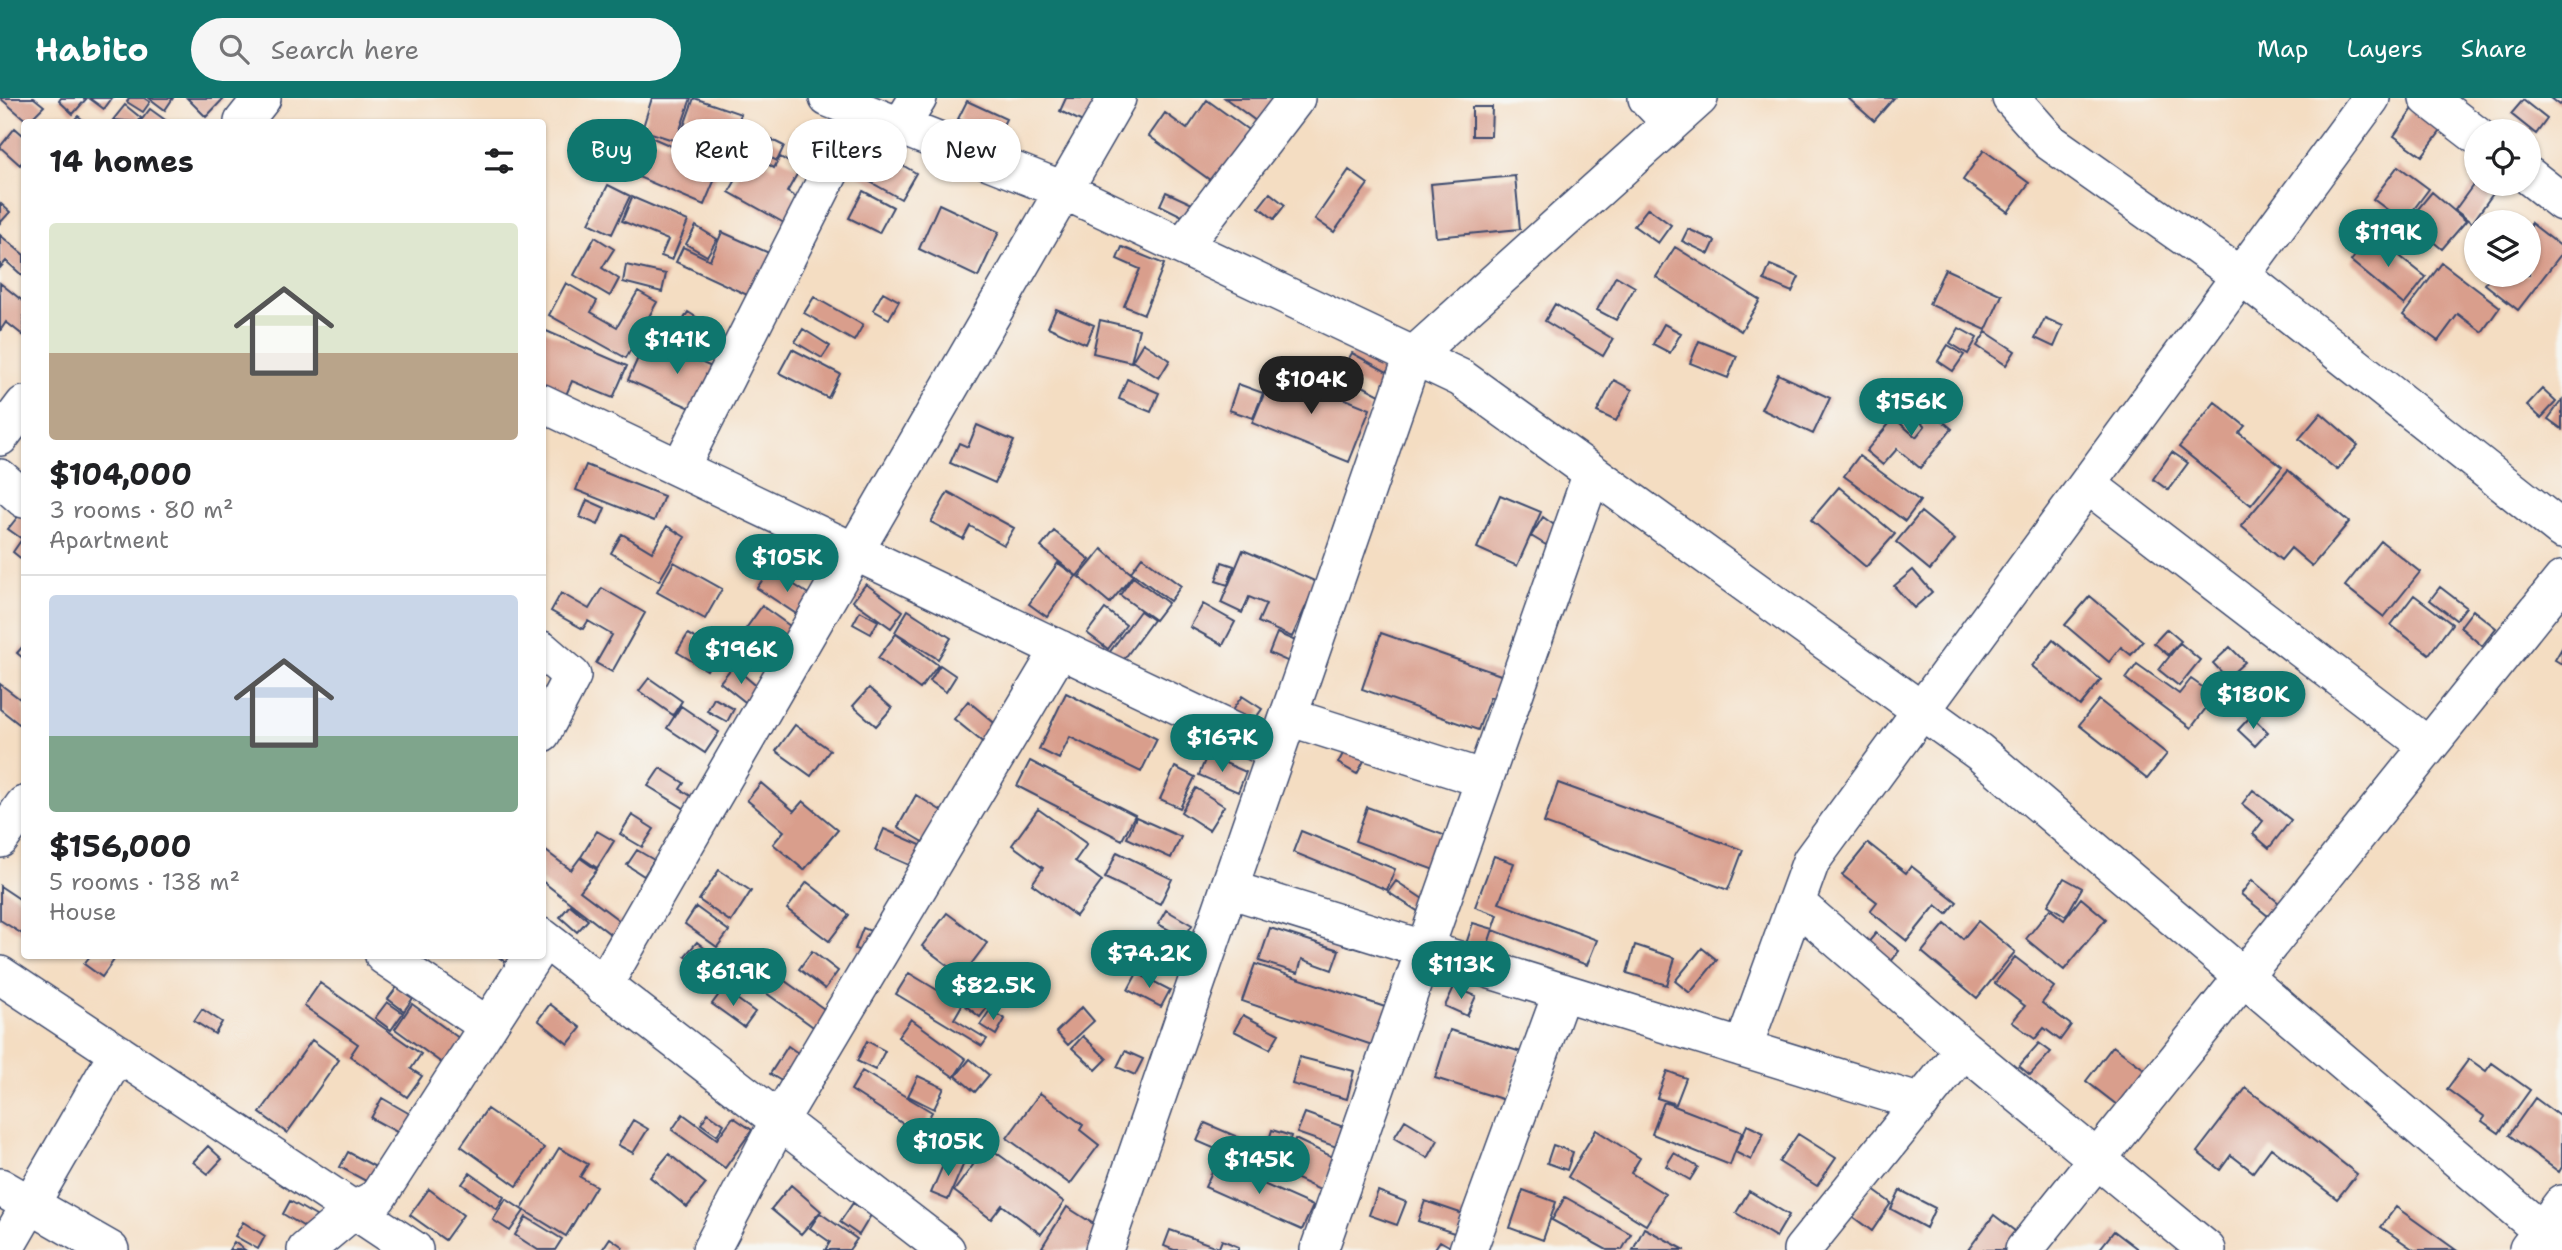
<!DOCTYPE html>
<html lang="en">
<head>
<meta charset="utf-8">
<style>
  :root { --surface:#fff; --page:#f6f6f6; --text:#202124; --muted:#757577; --line:#e0e0e0; --accent:#0f766e }
  body { margin:0; font-family:"Shantell Sans",sans-serif; background:var(--page); color:var(--text); height:100vh; display:flex; flex-direction:column; font-size:26px; white-space:nowrap }
  * { box-sizing:border-box; margin:0 }
  p { font-size:23px; color:var(--muted) }
  .icon { flex:none; width:38px; height:38px; fill:none; stroke:currentColor; stroke-width:2; stroke-linecap:round; stroke-linejoin:round }
  .map { position:relative; flex:1; overflow:hidden }
  .panel { position:absolute; left:21px; top:21px; width:525px; height:840px; display:flex; flex-direction:column; background:var(--surface); border-radius:7px; box-shadow:0 2px 5px #0004 }
  .panel>* { flex:none }
  .guide { position:absolute; left:567px; top:21px; width:665px; height:63px; display:flex; gap:14px }
  .tools { position:absolute; left:2464px; top:21px; display:grid; gap:14px }
  .tools a { display:grid; place-items:center; width:77px; height:77px; border-radius:50%; background:var(--surface); box-shadow:0 2px 5px #0004; font-size:35px }
  .price { position:absolute; translate:-50% -60px; padding:0 16px; border-radius:24px; background:var(--accent); color:#fff; font-size:23px; line-height:46px; filter:drop-shadow(0 2px 4px #0008) }
  .price::after { content:''; position:absolute; left:50%; top:42px; width:21px; height:16px; margin-left:-10px; background:inherit; clip-path:polygon(0 0,100% 0,50% 100%) }
  .price.selected { background:#222; color:#fff }
  ul { padding:0; list-style:none }
  li { display:grid; align-content:center; gap:14px; height:371px; padding:0 28px }
  li+li { border-top:2px solid var(--line) }
  li span { display:grid; place-items:center; height:217px; border-radius:7px; color:#555 }
  li>.icon { margin-inline-start:auto }
  span .icon { width:126px; height:126px; fill:#fffc; stroke-width:1 }
  li b { font-size:30px }
  h2 { display:flex; justify-content:space-between; align-items:center; height:84px; padding:0 28px; font-size:30px }
  .pill { padding:0 24px; border-radius:32px; background:var(--surface); box-shadow:0 2px 5px #0004; font-size:24px; line-height:63px }
  .pill.selected { background:var(--accent); color:#fff }
  header { display:flex; align-items:center; gap:42px; box-sizing:border-box; height:98px; padding:0 35px; background:var(--accent); color:#fff }
  header strong { font-size:33px }
  nav { display:flex; gap:38px; margin-inline-start:auto; font-size:24px }
  .search { width:490px; height:63px; background:var(--page); display:flex; align-items:center; gap:18px; box-sizing:border-box; padding:0 24px; border-radius:38px; color:var(--muted); font-size:26px }
  .map>svg:first-child { display:block }
  .building { fill:#d99e8c }
  .lines { fill:none; stroke-linecap:round; stroke-linejoin:round }
  .minor-casing { stroke:#3c496d; stroke-width:40 }
  .minor { stroke:#fff; stroke-width:37 }
</style>
</head>
<body>
<header>
<strong>Habito</strong>
<div class="search"><svg class="icon" aria-label="search" viewBox="0 0 24 24"><circle cx="10" cy="10" r="6"/><path d="M15 15l6 6"/></svg>Search here</div>
<nav><a>Map</a><a>Layers</a><a>Share</a></nav>
</header>
<div class="map">
<svg width="2562" height="1152" viewBox="0 0 2562 1152">
  <rect width="100%" height="100%" fill="#f6f6f2"/>
  <filter id="ink" filterUnits="userSpaceOnUse"><feTurbulence type="fractalNoise" baseFrequency=".0143" numOctaves="2"/><feDisplacementMap in="SourceGraphic" scale="14" xChannelSelector="R" yChannelSelector="G"/><feConvolveMatrix kernelMatrix="1 2 1 2 8 2 1 2 1" color-interpolation-filters="sRGB"/></filter>
  <filter id="wash" filterUnits="userSpaceOnUse"><feTurbulence type="fractalNoise" baseFrequency=".00686" numOctaves="4" result="noise"/><feDisplacementMap in="SourceGraphic" scale="28" xChannelSelector="R" yChannelSelector="G"/><feGaussianBlur stdDeviation="1.57" result="paint"/><feColorMatrix in="noise" values="0 0 0 0 0 0 0 0 0 0 0 0 0 0 0 0 0 1.4 0 .05"/><feComposite in="paint" operator="in"/></filter>
  <g filter="url(#wash)">
    <rect width="100%" height="100%" fill="#f4ddc2"/>
    <g id="blocks">
      <path class="building" d="M0,0H34L44,8L28,24Z
        M61,0H87L73,16L59,3Z
        M89,0H112L104,11Z
        M129,0H144L150,4L143,14L127,4Z
        M149,0H173L165,12Z
        M187,0H224L206,19Z
        M652,0H691L676,43L642,32Z
        M694,0L741,16L727,55L680,39Z
        M1066,0H1106L1095,30L1060,13Z
        M1225,0H1291L1268,32Z
        M1848,0H1894L1874,23Z
        M2551,0H2562V5L2560,7Z
        M1207,2L1254,36L1217,87L1149,38L1165,15L1187,31Z
        M2523,2L2547,21L2536,36L2511,16Z
        M967,3L1006,21L997,39L958,21Z
        M2417,5L2446,26L2422,58L2394,38Z
        M125,7L141,20L138,24L113,22Z
        M1472,9H1492L1491,38H1472Z
        M150,11L168,24H140Z
        M78,18L86,24H72Z
        M15,30L24,38V61L20,67L0,49Z
        M639,34L720,69L704,107L622,72Z
        M760,36L784,48L777,63L752,50Z
        M873,50L916,75L901,101L858,77Z
        M1984,52L2029,85L2008,114L1963,82Z
        M751,55L774,70L780,59L800,71L787,94L807,106L793,130L729,94Z
        M2398,68L2429,91L2404,124L2373,101Z
        M1349,72L1368,86L1334,134L1315,121Z
        M1515,78L1520,131L1436,139L1431,86Z
        M2476,83V86H2491L2497,90L2472,125L2455,112Z
        M608,87L630,98L612,136L589,125Z
        M863,93L893,109L879,135L849,120Z
        M1166,94L1201,110L1194,124L1160,107Z
        M2432,94L2466,123L2442,151L2408,123Z
        M1270,95L1285,107L1274,121L1259,109Z
        M632,99L688,123L672,162L661,158L668,142L622,123Z
        M0,105L10,114L0,125Z
        M939,106L999,134L978,179L919,151Z
        M1648,110L1671,127L1658,145L1634,128Z
        M2531,125L2562,149V155L2518,212L2485,186L2492,177H2529Z
        M696,128L717,141L707,158L686,146Z
        M1688,131L1715,143L1709,156L1682,143Z
        M722,134L778,159L758,202L676,164L683,149L710,162Z
        M2372,136L2426,179L2404,207L2351,163Z
        M0,137L24,157V179L6,163L0,170Z
        M595,139L614,151L602,170L619,181L610,198L574,177Z
        M1122,149L1164,166L1144,216L1124,208L1140,171L1117,161Z
        M1675,149L1760,202L1741,233L1656,179Z
        M2442,165L2500,209L2482,234L2458,216L2438,243L2403,217Z
        M626,167L666,176L662,194L623,184Z
        M1770,167L1799,179L1792,194L1764,182Z
        M1945,171L2002,197L1986,232L1929,206Z
        M1616,178L1635,189L1616,222L1597,212Z
        M0,185L24,204V238L6,224L0,233Z
        M566,185L597,203L591,214L617,229L638,193L657,204L626,260L549,217Z
        M883,194L899,203L889,221L873,212Z
        M814,199L863,227L854,243L804,215Z
        M1555,206L1613,241L1603,258L1545,223Z
        M1056,211L1094,227L1086,246L1048,229Z
        M688,214L709,227L698,244L678,231Z
        M2045,220L2063,228L2054,249L2035,240Z
        M1100,222L1139,231L1131,264L1093,255Z
        M1664,226L1681,235L1670,255L1653,246Z
        M1959,230L1977,240L1968,256L1950,245Z
        M803,231L830,248L822,260L795,244Z
        M544,232L627,268L613,300L572,283L566,297L542,287Z
        M1986,234L2015,253L2006,267L1977,248Z
        M647,240L725,275L706,317L628,282Z
        M1699,243L1737,258L1728,280L1690,265Z
        M1143,245L1170,262L1159,280L1132,263Z
        M1948,247L1964,257L1953,273L1938,263Z
        M792,251L840,276L828,300L779,275Z
        M1352,255L1400,281L1389,302L1340,276Z
        M1274,272L1370,311L1349,364L1252,325Z
        M1778,276L1830,300L1813,336L1761,311Z
        M1127,281L1159,295L1151,314L1119,301Z
        M1614,282L1632,292L1616,323L1597,314Z
        M1238,286L1263,295L1253,320L1229,312Z
        M2542,291L2556,304L2541,320L2527,307Z
        M2562,302V331L2548,321Z
        M1919,303L1952,331L1920,370L1897,351L1883,367L1866,353L1894,320L1916,339L1925,328L1909,315Z
        M2215,304L2245,328L2239,335L2282,369L2251,407L2179,349Z
        M2321,315L2358,347L2337,372L2299,341Z
        M977,327L1014,343L995,385L950,365L959,345L968,349Z
        M2172,354L2188,365L2168,392L2153,381Z
        M1859,358L1920,403L1905,423L1844,378Z
        M586,367L664,398L654,423L576,392Z
        M2288,372L2349,424L2312,468L2291,450L2281,462L2241,428Z
        M1839,389L1895,436L1866,469L1811,422Z
        M948,394L1014,430L1004,447L970,428L963,441L931,424Z
        M1500,397L1541,414L1517,468L1477,450Z
        M587,402L605,410L598,427L580,419Z
        M1921,414L1955,442L1930,472L1896,444Z
        M20,416L24,419V463L13,454L22,441L8,431Z
        M1543,419L1557,429L1546,447L1531,438Z
        M667,428L685,439L659,483L611,455L622,436L652,454Z
        M1054,433L1090,462L1077,478L1041,449Z
        M2381,443L2420,474L2384,519L2345,488Z
        M1102,451L1133,477L1110,505L1079,479Z
        M1243,452L1317,484L1292,539L1258,524L1266,506L1249,499L1242,515L1221,505Z
        M1142,459L1181,488L1170,503L1131,474Z
        M674,464L722,491L705,521L657,494Z
        M1222,464L1234,468L1228,487L1216,483Z
        M1058,465L1076,478L1047,519L1029,506Z
        M770,471L816,501L804,521L757,490Z
        M1913,472L1932,494L1914,510L1894,488Z
        M1133,479L1168,505L1155,522L1120,497Z
        M866,486L903,513L891,530L853,503Z
        M2440,489L2466,509L2456,522L2430,502Z
        M602,490L645,515L612,574L596,565L612,537L588,523L583,531L551,513L561,495L589,511Z
        M2414,497L2452,526L2429,556L2391,527Z
        M2090,498L2143,543L2131,557L2121,549L2109,564L2065,527Z
        M1203,506L1235,524L1223,547L1190,529Z
        M762,508L797,533L776,564L740,539Z
        M1105,511L1126,527L1108,551L1087,535Z
        M908,512L951,540L938,561L895,534Z
        M2473,512L2496,530L2482,548L2460,529Z
        M860,513L878,523L871,536L853,526Z
        M1140,513L1153,522L1122,564L1109,555Z
        M2167,531L2181,543L2168,557L2154,545Z
        M1277,535L1298,544L1289,564L1269,555Z
        M1381,535L1512,581L1505,604L1490,599L1478,632L1362,591Z
        M688,536L718,553L707,572L677,554Z
        M896,536L938,567L920,591L878,560Z
        M2053,542L2101,582L2080,608L2032,568Z
        M2180,545L2200,562L2179,588L2159,572Z
        M24,547V561L17,555Z
        M2230,549L2245,564L2227,580L2213,565Z
        M2562,550V566L2555,562Z
        M2137,566L2179,596L2191,581L2215,598L2191,630L2126,581Z
        M940,567L956,578L946,594L930,583Z
        M733,568L761,592L749,607L720,584Z
        M649,580L682,603L673,617L639,593Z
        M0,586L24,604V630L0,611Z
        M869,590L892,610L876,628L853,608Z
        M1066,595L1157,641L1141,674L1070,639L1059,661L1039,651Z
        M1242,598L1262,611L1250,628L1231,614Z
        M714,600L734,611L727,624L707,613Z
        M2099,602L2167,656L2147,681L2079,627Z
        M968,603L999,629L985,646L954,621Z
        M681,608L719,634L705,655L667,630Z
        M2251,618L2268,634L2255,648L2238,632Z
        M795,627L830,652L811,678L776,653Z
        M1346,650L1365,661L1357,676L1338,665Z
        M1207,657L1246,674L1238,694L1199,677Z
        M1030,663L1135,717L1122,742L1017,688Z
        M1175,669L1195,679L1180,710L1160,701Z
        M660,670L684,685L680,691L694,700L687,712L648,688Z
        M761,685L794,713L803,703L838,732L804,772L773,746L784,733L747,702Z
        M1558,685L1743,752L1728,792L1544,725Z
        M1196,690L1224,708L1209,732L1181,714Z
        M2253,692L2291,722L2269,750L2253,736L2263,723L2242,706Z
        M916,697L945,715L927,746L898,729Z
        M1367,709L1460,743L1448,777L1355,743Z
        M1038,711L1087,746L1075,763L1102,783L1076,818L1032,786L1043,770L1012,747Z
        M632,717L654,731L642,749L620,736Z
        M1136,719L1181,739L1171,760L1127,740Z
        M884,731L925,749L916,770L875,752Z
        M597,733L614,743L597,770L581,759Z
        M1301,733L1395,771L1387,792L1293,754Z
        M1868,745L1906,775L1911,768L1957,804L1947,816L1936,807L1907,843L1870,813L1877,804L1842,777Z
        M542,750L571,772L580,760L597,772L580,793L624,826L614,839L542,783Z
        M637,752L654,762L644,778L627,767Z
        M1117,754L1172,781L1160,806L1105,780Z
        M1494,758L1514,765L1499,805L1597,842L1587,867L1493,832L1498,817L1475,809Z
        M719,772L751,793L731,824L699,802Z
        M2064,780L2082,790L2066,818L2048,807Z
        M2252,782L2279,805L2268,818L2241,796Z
        M1396,783L1426,803L1419,814L1388,794Z
        M807,784L849,817L829,843L787,811Z
        M0,788L24,804V837L0,822Z
        M2081,800L2106,821L2064,872L2026,841L2050,811L2064,822Z
        M570,807L588,822L577,834L560,819Z
        M696,809L729,833L717,849L685,826Z
        M1166,812L1192,827L1184,840L1158,826Z
        M947,815L987,845L962,878L922,848Z
        M1978,823L2015,854L1977,900L1922,854L1945,826L1963,841Z
        M1473,825L1493,831L1486,852L1466,846Z
        M863,830L881,837L874,858L855,851Z
        M1270,830L1339,852L1332,872L1302,861L1298,875L1259,863Z
        M1876,835L1899,853L1890,865L1866,847Z
        M697,844L742,881L730,895L685,858Z
        M1635,847L1675,860L1667,887L1627,875Z
        M1702,850L1717,862L1690,895L1675,883Z
        M812,853L838,873L825,891L799,871Z
        M90,858H113L116,859L102,879L84,866Z
        M497,858H526L515,871Z
        M2015,859L2054,889L2042,905L2071,927L2060,942L2044,930L2035,941L2012,924L2025,908L1995,885Z
        M1255,866L1394,912L1381,950L1242,903Z
        M767,870L831,916L819,933L755,887Z
        M909,875L962,907L954,921L987,941L982,948L896,896Z
        M1137,875L1170,892L1161,909L1128,892Z
        M983,884L998,895L980,919L966,908Z
        M320,885L421,956L411,971L422,978L407,999L350,958L358,946L304,908Z
        M397,889L413,900L404,913L388,901Z
        M1454,889L1476,898L1467,918L1445,908Z
        M723,891L755,914L744,929L712,906Z
        M387,904L403,915L391,932L375,920Z
        M412,906L467,946L450,971L395,931Z
        M550,906L581,930L568,946L538,922Z
        M1082,909L1094,923L1068,947L1056,934Z
        M202,911L222,924L215,936L194,923Z
        M990,912L1005,921L996,937L980,927Z
        M1243,917L1279,936L1270,951L1234,933Z
        M911,921L966,961L954,979L898,939Z
        M1450,932L1521,954L1505,1002L1435,980Z
        M1083,938L1107,961L1096,972L1072,950Z
        M312,942L339,962L287,1035L260,1015Z
        M867,943L885,953L875,972L857,963Z
        M2039,945L2051,954L2030,977L2019,968Z
        M788,948L805,960L788,987L770,976Z
        M2113,948L2148,974L2121,1010L2086,983Z
        M1125,953L1143,961L1135,977L1117,969Z
        M1299,959L1354,973L1347,1001L1292,986Z
        M970,961L989,977L975,994L956,978Z
        M2469,961L2486,973L2492,965L2530,992L2499,1035L2482,1023L2485,1019L2447,991Z
        M862,973L932,1014L919,1036L851,992Z
        M1667,973L1686,980L1676,1006L1657,1000Z
        M918,978L944,990L934,1011L908,998Z
        M2246,990L2357,1076L2337,1101L2271,1050L2253,1074L2231,1057L2220,1072L2197,1054Z
        M1040,995L1083,1027L1080,1032L1099,1047L1070,1086L1007,1040Z
        M382,1000L417,1020L406,1039L371,1020Z
        M2535,1000L2562,1020V1069L2559,1074L2509,1037Z
        M1664,1004L1742,1034L1730,1067L1652,1036Z
        M487,1011L544,1050L517,1088L461,1048Z
        M708,1015L724,1026L717,1037L701,1026Z
        M1305,1015L1352,1032L1345,1052L1297,1035Z
        M683,1016L717,1041L733,1019L752,1032L725,1070L672,1032Z
        M633,1022L648,1031L633,1055L618,1047Z
        M1405,1022L1438,1042L1428,1060L1394,1040Z
        M1205,1025L1284,1059L1276,1077L1197,1043Z
        M1747,1027L1764,1035L1751,1062L1735,1054Z
        M1272,1032L1291,1038L1286,1055L1267,1048Z
        M1596,1032L1640,1060L1631,1075L1665,1096L1646,1127L1568,1079Z
        M1798,1036L1836,1060L1817,1088L1779,1064Z
        M1295,1041L1337,1061L1322,1093L1280,1073Z
        M1553,1047L1573,1054L1567,1072L1547,1065Z
        M208,1048L222,1061L208,1076L193,1064Z
        M987,1048L1064,1104L1041,1136L1002,1107L991,1121L954,1093Z
        M559,1050L588,1066L580,1079L596,1088L566,1138L522,1111Z
        M348,1054L383,1073L375,1088L340,1069Z
        M1674,1055L1698,1069L1690,1082L1666,1068Z
        M669,1056L706,1086L687,1109L650,1079Z
        M947,1058L964,1065L948,1102L931,1095Z
        M1216,1065L1313,1108L1302,1132L1205,1089Z
        M470,1075L504,1099L497,1111L462,1086Z
        M791,1087L821,1113L801,1136L771,1111Z
        M429,1091L463,1117L445,1142L410,1117Z
        M1523,1092L1556,1104L1543,1142L1510,1130Z
        M1873,1092L1891,1105L1872,1133L1853,1119Z
        M1900,1092L1935,1110L1926,1130L1891,1111Z
        M1378,1093L1406,1104L1397,1127L1369,1117Z
        M1749,1093L1789,1117L1776,1139L1736,1115Z
        M1565,1099L1631,1136L1622,1152H1607L1552,1122Z
        M506,1101L524,1113L510,1133L493,1122Z
        M290,1103L316,1118L308,1131L283,1116Z
        M1425,1103L1466,1117L1460,1137L1418,1123Z
        M853,1105L871,1117L859,1137L840,1124Z
        M1067,1109L1103,1132L1090,1152H1048L1042,1149Z
        M2396,1109L2456,1152H2414L2381,1129Z
        M820,1115L857,1141L849,1152H825L830,1144L810,1130Z
        M1994,1117L2024,1140L2015,1152H1968Z
        M526,1119L562,1141L555,1152H538L515,1137Z
        M243,1124L265,1138L258,1151L235,1138Z
        M1644,1130L1685,1152H1633Z
        M1170,1132L1217,1149L1216,1152H1174L1164,1148Z
        M2114,1133L2139,1152H2099Z
        M610,1140L623,1149L621,1152H602Z
        M1222,1142L1239,1149L1238,1152H1218Z
        M1440,1143L1456,1152H1434Z
        M234,1144L245,1152H229Z"/>
    </g>
  </g>
  <g filter="url(#ink)">
    <use href="#blocks" fill-opacity="0" stroke="#3c496d" stroke-width="2"/>
    <g class="lines">
      <defs>
        <path id="minor" d="M828,0L1063,92L1461,280L1979,654L2562,1150
          M1647,0L1671,25
          M2011,0L2050,44L2257,190L2562,432
          M2428,0L2476,37
          M243,24L262,0
          M901,28L918,0
          M2529,78L2562,104
          M1183,148L1296,0
          M542,305L1276,654
          M0,339L24,307
          M680,370L861,13
          M0,380L24,401
          M2088,387L2428,648
          M542,552L572,578L542,635
          M1289,619L1484,681
          M0,741L24,707
          M1229,791L1921,1005
          M1796,805L1964,951L2207,1152
          M542,839L946,1152
          M384,858L488,928
          M0,877L414,1152
          M603,888L1117,0
          M1743,950L1811,763L2371,0
          M0,1089L110,1152
          M2528,1151L2562,1106
          M4,1152L118,955
          M306,1152L354,1112L377,1100L533,858
          M711,1152L779,1023L1060,551
          M1104,1152L1413,258L1699,0
          M1319,1152L1592,375
          M1468,1152L1562,894
          M1802,1152L1964,951
          M2024,1152L2562,482"/>
      </defs>
      <use href="#minor" class="minor-casing"/>
      <use href="#minor" class="minor"/>
    </g>
  </g>
</svg>
<div class="tools">
<a><svg class="icon" aria-label="locate" viewBox="0 0 24 24"><circle cx="12" cy="12" r="6"/><path d="M12 2v4M12 18v4M2 12h4M18 12h4"/></svg></a>
<a><svg class="icon" aria-label="layers" viewBox="0 0 24 24"><path d="M12 4l9 5-9 5-9-5zM3 14l9 5 9-5"/></svg></a>
</div>
<b class="price" style="left:2388px;top:171px">$119K</b>
<b class="price" style="left:677px;top:278px">$141K</b>
<b class="price selected" style="left:1311px;top:318px">$104K</b>
<b class="price" style="left:1911px;top:340px">$156K</b>
<b class="price" style="left:787px;top:496px">$105K</b>
<b class="price" style="left:741px;top:588px">$196K</b>
<b class="price" style="left:2253px;top:633px">$180K</b>
<b class="price" style="left:1222px;top:676px">$167K</b>
<b class="price" style="left:1149px;top:892px">$74.2K</b>
<b class="price" style="left:1461px;top:903px">$113K</b>
<b class="price" style="left:733px;top:910px">$61.9K</b>
<b class="price" style="left:993px;top:924px">$82.5K</b>
<b class="price" style="left:948px;top:1080px">$105K</b>
<b class="price" style="left:1259px;top:1098px">$145K</b>
<div class="guide">
<a class="pill selected">Buy</a>
<a class="pill">Rent</a>
<a class="pill">Filters</a>
<a class="pill">New</a>
</div>
<section class="panel">
<h2>14 homes<svg class="icon" aria-label="filters" viewBox="0 0 24 24"><path d="M4 7h16M4 17h16"/><circle cx="9" cy="7" r="2"/><circle cx="15" cy="17" r="2"/></svg></h2>
<ul>
<li><span style="background:linear-gradient(#dfe7d0 60%,#b9a48a 0)"><svg class="icon" aria-label="home" viewBox="0 0 24 24"><path d="M3 11l9-7 9 7M6 9v11h12V9"/></svg></span><div><b>$104,000</b><p>3 rooms · 80 m²</p><p>Apartment</p></div></li>
<li><span style="background:linear-gradient(#c9d6e8 65%,#7fa58c 0)"><svg class="icon" aria-label="home" viewBox="0 0 24 24"><path d="M3 11l9-7 9 7M6 9v11h12V9"/></svg></span><div><b>$156,000</b><p>5 rooms · 138 m²</p><p>House</p></div></li>
</ul>
</section>
</div>
</body>
</html>
